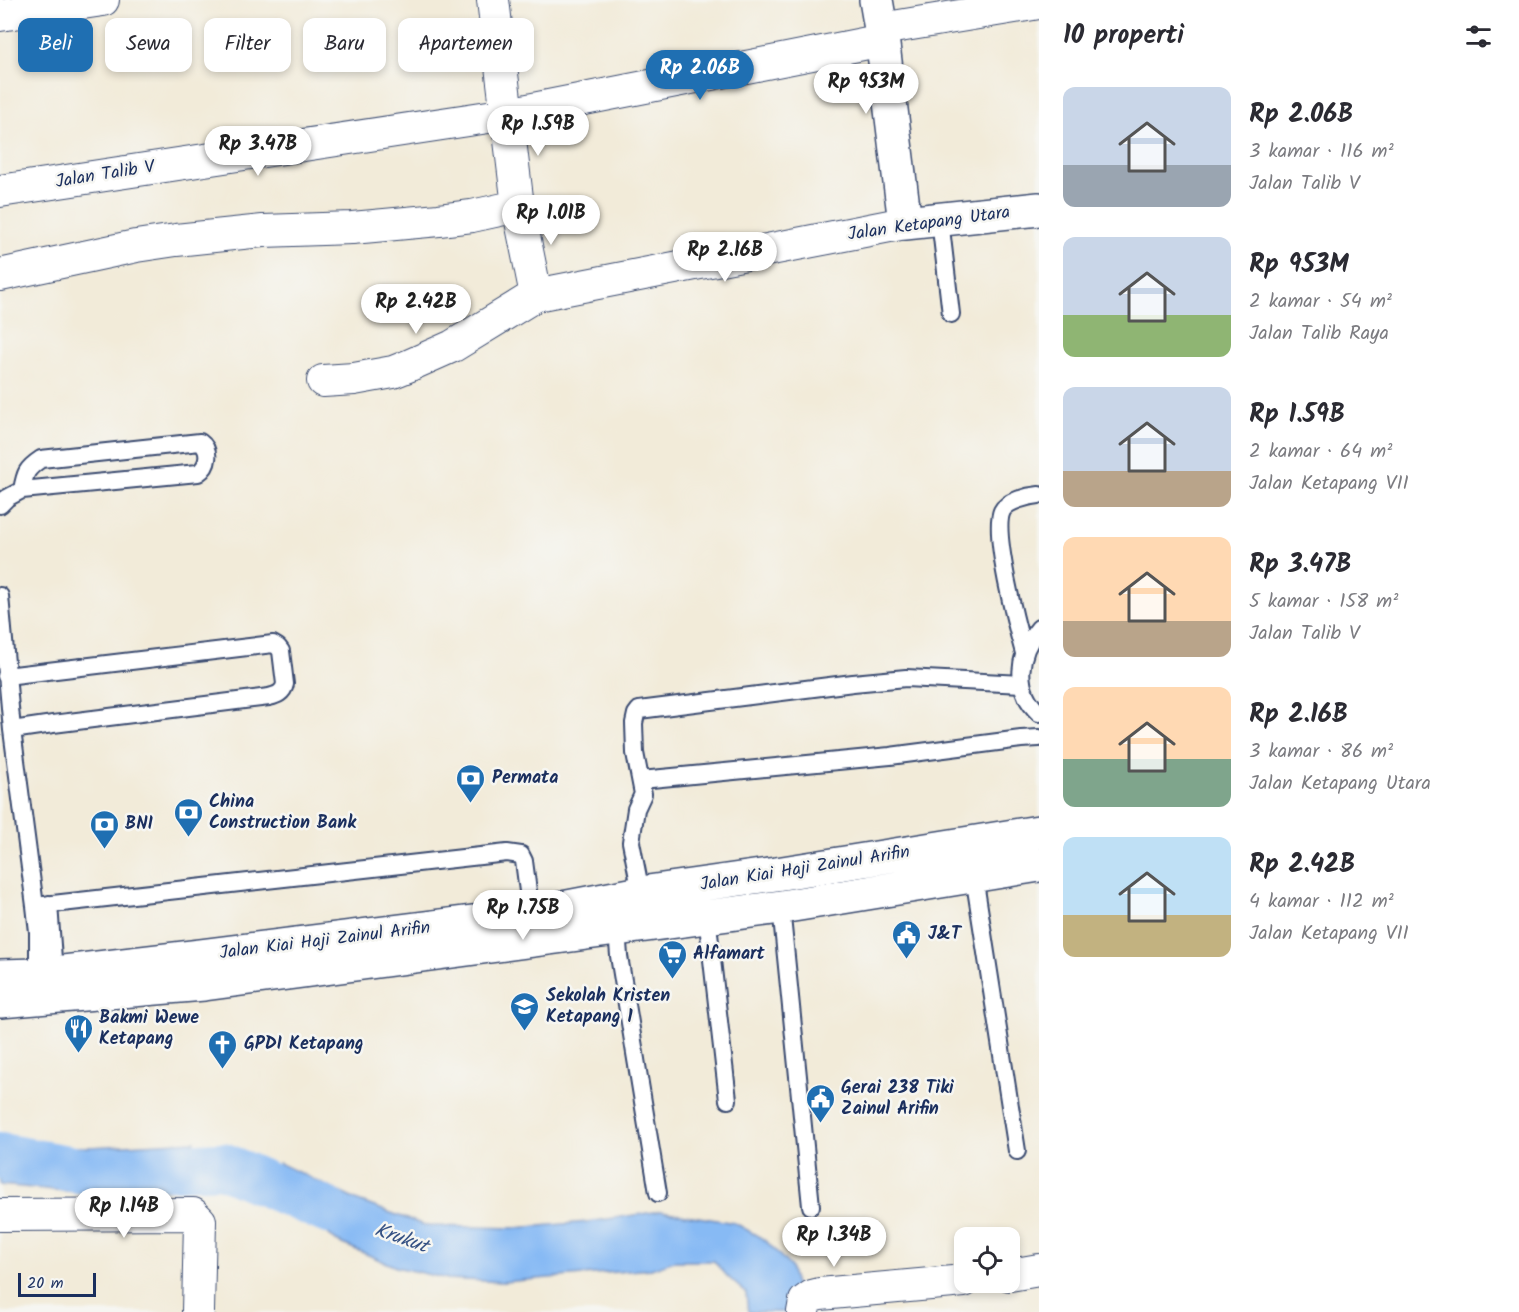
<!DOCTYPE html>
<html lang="id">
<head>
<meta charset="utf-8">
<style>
  :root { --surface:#fff; --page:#f7f7f7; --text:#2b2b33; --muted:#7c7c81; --accent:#1f6fb2 }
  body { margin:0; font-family:Kalam,sans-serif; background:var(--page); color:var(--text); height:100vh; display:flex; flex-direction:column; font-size:22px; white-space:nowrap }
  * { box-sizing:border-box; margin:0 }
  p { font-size:20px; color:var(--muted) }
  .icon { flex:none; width:33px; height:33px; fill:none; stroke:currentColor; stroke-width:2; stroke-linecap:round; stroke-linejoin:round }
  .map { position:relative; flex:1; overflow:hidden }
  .sheet { display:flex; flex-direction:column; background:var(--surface); width:480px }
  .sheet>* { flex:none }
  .top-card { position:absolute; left:18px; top:18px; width:570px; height:54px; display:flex; gap:12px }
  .controls { position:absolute; left:954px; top:1227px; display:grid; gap:12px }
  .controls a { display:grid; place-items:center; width:66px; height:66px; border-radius:12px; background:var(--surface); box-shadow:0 3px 9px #0003; font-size:30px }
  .scale { position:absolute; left:18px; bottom:15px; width:78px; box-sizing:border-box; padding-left:6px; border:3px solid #1b2f5e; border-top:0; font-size:16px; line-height:21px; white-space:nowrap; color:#1b2f5e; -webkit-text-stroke:4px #f6f6f2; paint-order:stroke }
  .price { position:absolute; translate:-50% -51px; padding:0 14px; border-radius:21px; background:#fff; color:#222; font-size:20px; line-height:39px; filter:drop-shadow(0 2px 3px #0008) }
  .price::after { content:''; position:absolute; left:50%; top:36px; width:18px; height:14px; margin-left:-9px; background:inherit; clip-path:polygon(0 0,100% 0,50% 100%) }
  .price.current { background:var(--accent); color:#fff }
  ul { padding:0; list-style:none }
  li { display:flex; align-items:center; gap:18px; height:150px; padding:0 24px }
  li span { display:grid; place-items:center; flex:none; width:168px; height:120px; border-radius:12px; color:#555 }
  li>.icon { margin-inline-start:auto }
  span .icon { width:72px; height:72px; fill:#fffc; stroke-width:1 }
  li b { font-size:26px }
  h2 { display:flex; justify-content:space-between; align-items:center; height:72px; padding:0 24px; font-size:26px }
  .tag { padding:0 21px; border-radius:12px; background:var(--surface); box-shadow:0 3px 9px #0003; font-size:21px; line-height:54px }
  .tag.current { background:var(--accent); color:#fff }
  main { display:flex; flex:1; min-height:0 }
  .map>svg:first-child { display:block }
  .water { fill:#87baf4; stroke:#5174a9; stroke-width:1.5 }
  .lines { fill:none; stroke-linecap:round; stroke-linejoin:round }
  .river { stroke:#87baf4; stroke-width:46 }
  .lane-casing { stroke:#3b4b70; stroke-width:20 }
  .street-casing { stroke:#3b4b70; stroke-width:34 }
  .secondary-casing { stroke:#3b4b70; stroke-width:36 }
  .lane { stroke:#fff; stroke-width:16 }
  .street { stroke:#fff; stroke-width:32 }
  .secondary { stroke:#fff; stroke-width:33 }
  .labels { text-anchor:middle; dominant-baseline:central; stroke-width:5; stroke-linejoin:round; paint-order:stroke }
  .street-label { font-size:18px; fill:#1b2f5e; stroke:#f6f6f2 }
  .poi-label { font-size:18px; font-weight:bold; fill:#1b2f5e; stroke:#f6f6f2; text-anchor:start }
  .water-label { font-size:20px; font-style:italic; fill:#365284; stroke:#f6f6f2 }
</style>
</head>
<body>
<main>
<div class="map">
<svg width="1039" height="1312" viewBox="0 0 1039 1312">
  <rect width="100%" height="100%" fill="#f6f6f2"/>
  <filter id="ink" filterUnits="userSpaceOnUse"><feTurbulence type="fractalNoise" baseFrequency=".0167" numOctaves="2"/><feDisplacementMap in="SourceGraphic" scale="12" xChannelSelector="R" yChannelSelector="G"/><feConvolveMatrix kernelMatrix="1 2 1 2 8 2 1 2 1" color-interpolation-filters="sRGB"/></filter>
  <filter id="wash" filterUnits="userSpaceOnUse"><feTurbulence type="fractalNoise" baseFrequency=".008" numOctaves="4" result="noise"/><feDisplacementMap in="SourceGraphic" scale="24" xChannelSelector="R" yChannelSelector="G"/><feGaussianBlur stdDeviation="1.35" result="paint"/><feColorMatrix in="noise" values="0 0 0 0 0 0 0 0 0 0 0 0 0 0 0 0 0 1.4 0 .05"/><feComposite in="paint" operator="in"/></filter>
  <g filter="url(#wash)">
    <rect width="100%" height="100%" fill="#f2ebd9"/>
    <path class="water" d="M0,1136L46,1147H91L195,1141L168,1185L141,1189L76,1192L0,1185Z
      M279,1163L358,1201L427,1226L515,1228L588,1222L661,1211L735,1223L765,1240L790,1266L799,1300V1312H748L746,1293L728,1277L714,1261H674L651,1269L503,1282L448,1279L396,1267L336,1241L299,1207L267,1194Z"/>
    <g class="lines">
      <path class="river" d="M0,1156L84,1171L222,1165L328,1211"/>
    </g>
  </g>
  <g filter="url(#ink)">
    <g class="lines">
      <defs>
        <path id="lane" d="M940,220L951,314
          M0,505L7,498L22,490L198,473C209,466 211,450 200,442L41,459C26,469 25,473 22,490
          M0,596L12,730
          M1039,628C1018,653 1013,689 1039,713
          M1024,653C1017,628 992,532 1002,511C1007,501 1028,496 1039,495
          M6,676L273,644L278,647L281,651L285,684C283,693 277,695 269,697L53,724L12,730L35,906L38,932V975
          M641,780L890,756L1021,739L1039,738
          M974,876L1017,1151
          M641,893L631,842L636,809L643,794L635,753L634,723L636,714L639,710L853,683L906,678L1022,684
          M49,904L54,973
          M35,906L507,853L521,855L524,861L531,914
          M781,907L811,1206
          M707,916L728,1100
          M617,929L619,956L658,1193"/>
        <path id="street" d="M493,0L518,206L536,295
          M0,15L103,0
          M881,29L1039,3
          M0,191L508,114L883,40
          M0,275L136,246L176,240L263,231L352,228L439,220L472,216L518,206
          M323,381L354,379L393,372L408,366L453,346L536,295L905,223
          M0,1215L193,1214L200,1221L198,1312
          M1010,1275L1039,1270
          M803,1312L805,1301L812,1296L820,1294L964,1281"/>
        <path id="secondary" d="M876,0L881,29L905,223L1039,209
          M0,976L38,975L201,956L496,919L531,914L641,893L776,874L1039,832
          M0,1001L204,984L781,907L1039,865"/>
      </defs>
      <use href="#lane" class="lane-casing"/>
      <use href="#street" class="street-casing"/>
      <use href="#secondary" class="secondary-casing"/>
      <use href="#lane" class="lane"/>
      <use href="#street" class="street"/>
      <use href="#secondary" class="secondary"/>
    </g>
  </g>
  <defs>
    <symbol id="bank-pin" viewBox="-11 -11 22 30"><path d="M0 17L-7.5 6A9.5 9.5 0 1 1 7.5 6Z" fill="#1f6fb2" stroke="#f6f6f2"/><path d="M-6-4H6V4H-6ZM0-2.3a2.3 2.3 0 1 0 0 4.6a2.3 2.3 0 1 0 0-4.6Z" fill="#fff"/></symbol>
    <symbol id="civic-pin" viewBox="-11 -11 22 30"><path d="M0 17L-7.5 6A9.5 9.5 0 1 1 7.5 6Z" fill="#1f6fb2" stroke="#f6f6f2"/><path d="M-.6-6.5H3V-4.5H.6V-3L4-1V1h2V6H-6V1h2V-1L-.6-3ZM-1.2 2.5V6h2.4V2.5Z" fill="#fff"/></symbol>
    <symbol id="supermarket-pin" viewBox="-11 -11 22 30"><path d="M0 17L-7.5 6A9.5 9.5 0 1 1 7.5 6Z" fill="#1f6fb2" stroke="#f6f6f2"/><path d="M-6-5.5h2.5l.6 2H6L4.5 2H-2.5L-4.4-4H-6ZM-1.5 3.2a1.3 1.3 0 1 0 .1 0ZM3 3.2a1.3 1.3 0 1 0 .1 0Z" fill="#fff"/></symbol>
    <symbol id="school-pin" viewBox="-11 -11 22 30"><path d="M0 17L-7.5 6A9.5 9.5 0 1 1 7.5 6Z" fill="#1f6fb2" stroke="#f6f6f2"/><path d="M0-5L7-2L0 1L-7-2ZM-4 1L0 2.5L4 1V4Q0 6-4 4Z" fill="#fff"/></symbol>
    <symbol id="restaurant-pin" viewBox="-11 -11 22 30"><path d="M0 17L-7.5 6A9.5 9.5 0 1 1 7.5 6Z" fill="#1f6fb2" stroke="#f6f6f2"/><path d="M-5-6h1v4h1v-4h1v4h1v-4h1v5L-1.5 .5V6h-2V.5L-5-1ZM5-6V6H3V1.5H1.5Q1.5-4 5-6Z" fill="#fff"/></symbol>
    <symbol id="church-pin" viewBox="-11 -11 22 30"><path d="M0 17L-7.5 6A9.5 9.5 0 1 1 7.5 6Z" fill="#1f6fb2" stroke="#f6f6f2"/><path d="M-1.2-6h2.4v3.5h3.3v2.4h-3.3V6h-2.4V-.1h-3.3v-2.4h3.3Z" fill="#fff"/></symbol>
  </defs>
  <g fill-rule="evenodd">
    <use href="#bank-pin" x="454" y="762" width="33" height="45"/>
    <use href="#bank-pin" x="172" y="796" width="33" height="45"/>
    <use href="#bank-pin" x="88" y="808" width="33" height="45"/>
    <use href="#civic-pin" x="890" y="918" width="33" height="45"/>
    <use href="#supermarket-pin" x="656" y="938" width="33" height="45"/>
    <use href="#school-pin" x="508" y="990" width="33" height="45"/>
    <use href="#restaurant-pin" x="62" y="1012" width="33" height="45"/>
    <use href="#church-pin" x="206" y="1028" width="33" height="45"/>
    <use href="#civic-pin" x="804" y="1082" width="33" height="45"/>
  </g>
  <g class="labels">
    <g class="street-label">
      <text transform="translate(105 175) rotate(-9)">Jalan Talib V</text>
      <text transform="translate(929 224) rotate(-8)">Jalan Ketapang Utara</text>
      <text transform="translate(805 869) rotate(-9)">Jalan Kiai Haji Zainul Arifin</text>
      <text transform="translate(325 941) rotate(-7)">Jalan Kiai Haji Zainul Arifin</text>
    </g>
    <g class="poi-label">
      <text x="492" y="778">Permata</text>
      <text x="209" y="802">China<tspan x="209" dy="21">Construction Bank</tspan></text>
      <text x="125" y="824">BNI</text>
      <text x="928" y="934">J&amp;T</text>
      <text x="693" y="954">Alfamart</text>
      <text x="546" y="996">Sekolah Kristen<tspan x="546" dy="21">Ketapang 1</tspan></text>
      <text x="99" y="1018">Bakmi Wewe<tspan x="99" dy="21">Ketapang</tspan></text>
      <text x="244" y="1044">GPDI Ketapang</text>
      <text x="841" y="1088">Gerai 238 Tiki<tspan x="841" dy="21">Zainul Arifin</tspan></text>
    </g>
    <g class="water-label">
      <text transform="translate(401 1239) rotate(19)">Krukut</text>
    </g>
  </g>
</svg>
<div class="controls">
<a><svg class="icon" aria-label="locate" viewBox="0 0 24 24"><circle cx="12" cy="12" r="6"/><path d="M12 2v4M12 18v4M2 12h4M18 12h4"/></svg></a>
</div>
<div class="scale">20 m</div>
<b class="price current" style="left:700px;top:101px">Rp 2.06B</b>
<b class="price" style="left:866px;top:115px">Rp 953M</b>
<b class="price" style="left:538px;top:157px">Rp 1.59B</b>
<b class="price" style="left:258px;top:177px">Rp 3.47B</b>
<b class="price" style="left:551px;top:246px">Rp 1.01B</b>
<b class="price" style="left:725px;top:283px">Rp 2.16B</b>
<b class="price" style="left:416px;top:335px">Rp 2.42B</b>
<b class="price" style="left:523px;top:941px">Rp 1.75B</b>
<b class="price" style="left:124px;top:1239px">Rp 1.14B</b>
<b class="price" style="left:834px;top:1268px">Rp 1.34B</b>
<div class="top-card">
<a class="tag current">Beli</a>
<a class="tag">Sewa</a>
<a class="tag">Filter</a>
<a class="tag">Baru</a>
<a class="tag">Apartemen</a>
</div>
</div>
<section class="sheet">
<h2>10 properti<svg class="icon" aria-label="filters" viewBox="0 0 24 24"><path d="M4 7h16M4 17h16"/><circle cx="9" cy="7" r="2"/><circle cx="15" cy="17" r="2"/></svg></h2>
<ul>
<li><span style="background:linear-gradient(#c9d6e8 65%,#9aa5b1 0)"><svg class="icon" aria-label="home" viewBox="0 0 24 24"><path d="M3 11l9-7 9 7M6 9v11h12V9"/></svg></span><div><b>Rp 2.06B</b><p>3 kamar · 116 m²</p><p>Jalan Talib V</p></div></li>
<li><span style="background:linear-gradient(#c9d6e8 65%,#8fb573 0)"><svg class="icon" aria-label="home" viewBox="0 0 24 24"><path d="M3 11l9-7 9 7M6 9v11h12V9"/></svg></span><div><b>Rp 953M</b><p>2 kamar · 54 m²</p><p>Jalan Talib Raya</p></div></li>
<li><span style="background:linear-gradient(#c9d6e8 70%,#b9a48a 0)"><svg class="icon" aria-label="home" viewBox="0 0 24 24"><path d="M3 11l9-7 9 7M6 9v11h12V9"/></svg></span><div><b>Rp 1.59B</b><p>2 kamar · 64 m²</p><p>Jalan Ketapang VII</p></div></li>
<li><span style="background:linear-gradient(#ffd9b3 70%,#b9a48a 0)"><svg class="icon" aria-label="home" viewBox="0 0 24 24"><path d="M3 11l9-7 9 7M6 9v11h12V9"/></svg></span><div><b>Rp 3.47B</b><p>5 kamar · 158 m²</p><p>Jalan Talib V</p></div></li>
<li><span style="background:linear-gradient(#ffd9b3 60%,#7fa58c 0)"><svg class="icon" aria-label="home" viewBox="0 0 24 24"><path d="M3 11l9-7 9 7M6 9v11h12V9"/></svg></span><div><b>Rp 2.16B</b><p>3 kamar · 86 m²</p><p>Jalan Ketapang Utara</p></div></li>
<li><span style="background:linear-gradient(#bfe0f5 65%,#c2b280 0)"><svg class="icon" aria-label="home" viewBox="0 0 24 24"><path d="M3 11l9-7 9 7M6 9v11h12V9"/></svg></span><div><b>Rp 2.42B</b><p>4 kamar · 112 m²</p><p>Jalan Ketapang VII</p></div></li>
</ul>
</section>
</main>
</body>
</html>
